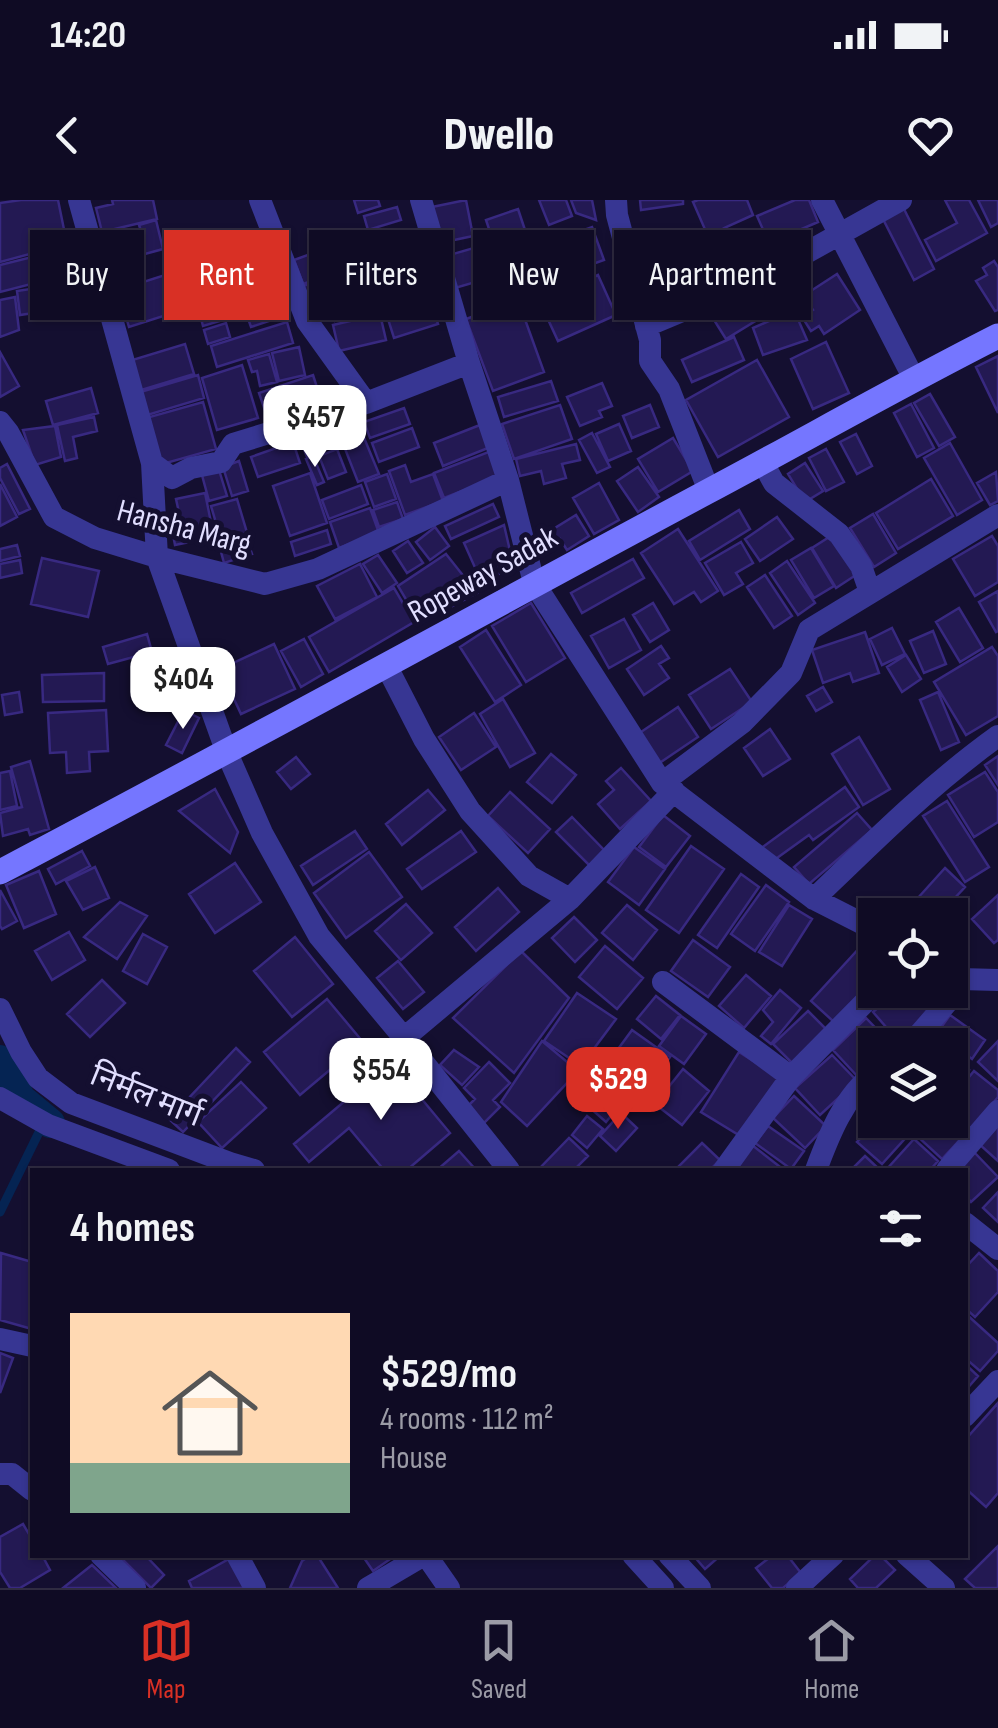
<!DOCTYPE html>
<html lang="en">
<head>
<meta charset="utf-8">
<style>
  :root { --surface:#0f0b24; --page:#18142c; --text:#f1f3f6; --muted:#9b9ba6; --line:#2f2b41; --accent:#d93025 }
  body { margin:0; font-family:"Sofia Sans Condensed","Noto Sans Devanagari",sans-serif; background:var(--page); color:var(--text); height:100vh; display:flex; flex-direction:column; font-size:38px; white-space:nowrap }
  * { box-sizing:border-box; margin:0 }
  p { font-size:32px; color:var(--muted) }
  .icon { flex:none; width:55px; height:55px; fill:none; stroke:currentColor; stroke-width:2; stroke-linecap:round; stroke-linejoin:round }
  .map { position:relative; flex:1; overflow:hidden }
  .drawer { position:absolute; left:30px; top:968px; width:938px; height:390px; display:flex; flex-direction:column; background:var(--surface); border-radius:0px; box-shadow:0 2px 8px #0004,0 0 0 2px var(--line) }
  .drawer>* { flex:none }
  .top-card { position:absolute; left:30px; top:30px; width:940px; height:90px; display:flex; gap:20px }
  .fabs { position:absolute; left:858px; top:698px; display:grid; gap:20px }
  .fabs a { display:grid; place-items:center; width:110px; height:110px; border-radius:0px; background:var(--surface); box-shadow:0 2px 8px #0004,0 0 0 2px var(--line); font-size:50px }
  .price { position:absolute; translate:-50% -85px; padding:0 22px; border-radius:20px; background:#fff; color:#222; font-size:32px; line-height:65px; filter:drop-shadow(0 2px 5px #0008) }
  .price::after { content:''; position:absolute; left:50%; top:60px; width:30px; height:22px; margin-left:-15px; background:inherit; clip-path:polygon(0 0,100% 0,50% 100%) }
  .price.selected { background:var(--accent); color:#fff }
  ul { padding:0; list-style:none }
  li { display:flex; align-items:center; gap:30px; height:250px; padding:0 40px }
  li span { display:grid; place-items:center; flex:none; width:280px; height:200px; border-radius:0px; color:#555 }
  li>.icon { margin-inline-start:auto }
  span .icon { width:120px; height:120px; fill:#fffc; stroke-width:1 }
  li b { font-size:42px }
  h2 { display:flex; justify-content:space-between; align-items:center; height:120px; padding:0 40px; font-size:42px }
  .tag { padding:0 35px; border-radius:0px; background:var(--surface); box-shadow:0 2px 8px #0004,0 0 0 2px var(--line); font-size:35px; line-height:90px }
  .tag.selected { background:var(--accent); color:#fff }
  .status { display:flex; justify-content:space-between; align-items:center; height:70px; padding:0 50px; background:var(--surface); direction:ltr }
  .status svg { height:28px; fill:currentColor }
  header { display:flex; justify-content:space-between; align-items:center; height:130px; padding:0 40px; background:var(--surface); font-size:45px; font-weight:800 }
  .menu { display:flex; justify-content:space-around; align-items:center; height:140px; border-top:2px solid var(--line); background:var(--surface); font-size:28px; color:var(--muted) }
  .menu a { display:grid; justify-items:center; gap:5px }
  .menu .selected { color:var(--accent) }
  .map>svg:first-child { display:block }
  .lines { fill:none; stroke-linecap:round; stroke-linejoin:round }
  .stream { stroke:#052453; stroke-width:9 }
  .canal { stroke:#052453; stroke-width:30 }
  .building { fill:#231953; stroke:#382981; stroke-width:2.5 }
  .minor { stroke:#373693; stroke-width:22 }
  .secondary { stroke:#7576ff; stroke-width:25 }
  .labels { text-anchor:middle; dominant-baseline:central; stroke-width:10; stroke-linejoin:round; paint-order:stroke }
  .street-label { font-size:32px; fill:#e1deff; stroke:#140f30 }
</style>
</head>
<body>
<div class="status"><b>14:20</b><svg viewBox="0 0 49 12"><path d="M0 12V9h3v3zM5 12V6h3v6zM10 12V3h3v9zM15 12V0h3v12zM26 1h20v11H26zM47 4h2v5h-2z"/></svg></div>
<header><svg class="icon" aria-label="back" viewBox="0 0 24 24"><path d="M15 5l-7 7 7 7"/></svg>Dwello<svg class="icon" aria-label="heart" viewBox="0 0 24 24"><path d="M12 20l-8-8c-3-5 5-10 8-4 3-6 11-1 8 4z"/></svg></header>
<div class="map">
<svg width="998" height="1388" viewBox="0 0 998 1388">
  <rect width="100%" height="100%" fill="#140f30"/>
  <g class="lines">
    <path class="stream" d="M0,1012L43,924"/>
    <path class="canal" d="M0,860L21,899L50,923"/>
  </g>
  <path class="building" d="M21,0H58L67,44L0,62V3Z
    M112,0H153L157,19L102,32L96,8L113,4Z
    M354,0H378L380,6L358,13Z
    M466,0L473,36L440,43L432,7Z
    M539,0H566L572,16L549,25Z
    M571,0H592L596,20L576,13Z
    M640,0H683V4L641,10Z
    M698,0H747L753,15L724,28L738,58L700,75L690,52L711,43L693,2Z
    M795,0H809L818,22L769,43L757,16Z
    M945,0H969L987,33L936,61L925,40L957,23Z
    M978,0H998V23L991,27Z
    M397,7L401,20L368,30L364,16Z
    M903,7L934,69L914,80L882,17Z
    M518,9L531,48L499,59L486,20Z
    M156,20L163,49L112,63L105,34L118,30L122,46L144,40L139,25Z
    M592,27L604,60L579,69L567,36Z
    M254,36L263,66L207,83L204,74L191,78L187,64L200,60L198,53Z
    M404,37L420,80L383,95L366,53Z
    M673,38L687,85L658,94L644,47Z
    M349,40L358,65L303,84L294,60Z
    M491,43L500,75L455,88L446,56Z
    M559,44L567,61L542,73L534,57Z
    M68,48L74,73L0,92V65Z
    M530,57L542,85L517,97L504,69Z
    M994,61L998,67V110L995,111L976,81L987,75L983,68Z
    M365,64L380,105L335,121L333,115L316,122L303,86Z
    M837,74L860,110L824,134L819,126L811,131L802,117L813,110L803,96Z
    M165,75L176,112L129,127L118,90Z
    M598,75L616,115L558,141L540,102Z
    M77,82L80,106L20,115L17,91Z
    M231,82L240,115L203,126L194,93Z
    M263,84L275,119L251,127L239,93Z
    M426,86L438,124L394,138L382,100Z
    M756,95L767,114L726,139L714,120Z
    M15,97L19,130L0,137V100Z
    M518,100L544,172L493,191L466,119Z
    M794,110L807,140L763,155L753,128Z
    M380,114L386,140L339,151L333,125Z
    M287,122L293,143L217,167L211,146Z
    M226,123L230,137L208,144L204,130Z
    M734,137L744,160L692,182L682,160Z
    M826,142L849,193L813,209L791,159Z
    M185,144L194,174L138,191L129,161Z
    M299,147L305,175L279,181L272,153Z
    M0,152L19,186L0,197Z
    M269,154L277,182L260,186L257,171L252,172L248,160Z
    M998,156V213L976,167Z
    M757,160L789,217L718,257L686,200Z
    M242,165L258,218L217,230L202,178Z
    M198,175L204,198L144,216L137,193Z
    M313,175L323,206L272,231L259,193Z
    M551,181L558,201L504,217L498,197Z
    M602,183L612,206L599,211L602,217L580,226L567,197Z
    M91,188L98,213L53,225L46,201Z
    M930,194L955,237L939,246L914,203Z
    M203,202L216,249L159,265L146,218Z
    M911,204L934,248L917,257L894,213Z
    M560,205L572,239L514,259L502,224Z
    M650,205L659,227L632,238L623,216Z
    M404,208L410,224L370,238L364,222Z
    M94,217L97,231L73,237L77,258L65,261L57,225Z
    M619,224L631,251L608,261L596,234Z
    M480,225L488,248L443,266L434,243Z
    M55,226L61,257L35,265L23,230Z
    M332,226L339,244L307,257L300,239Z
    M360,228L379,274L358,282L340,236Z
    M412,228L419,247L379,262L372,243Z
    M592,233L610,267L597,273L579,240Z
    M856,234L872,266L857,274L840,242Z
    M673,238L693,271L658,292L638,259Z
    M293,242L300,263L258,277L251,257Z
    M950,243L982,300L957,315L924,258Z
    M576,244L580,260L562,264L566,278L544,284L541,271L520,276L516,259Z
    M337,249L346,272L328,279L319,256Z
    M826,249L844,282L826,291L809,258Z
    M491,251L501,276L444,298L434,273Z
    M313,256L324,282L317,285L306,259Z
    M239,261L248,291L232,296L223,267Z
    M805,263L823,291L805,302L788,274Z
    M7,264L30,309L19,314L0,278V268Z
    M405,265L411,282L433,274L443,301L405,315L389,271Z
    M638,267L659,297L638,312L617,281Z
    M219,270L227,296L209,301L202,275Z
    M996,272L998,301L990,305L977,283Z
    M310,273L327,323L290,336L273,286Z
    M387,274L396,299L374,307L365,282Z
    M931,279L953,316L898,349L876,313Z
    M599,283L619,320L594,334L573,298Z
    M0,284L17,317L0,326Z
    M361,285L368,304L329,319L322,300Z
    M205,293L214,337L175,345L171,324L181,322L176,299Z
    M237,299L248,336L222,343L211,306Z
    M397,302L403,319L379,327L373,310Z
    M493,304L499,317L451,339L445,326Z
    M370,308L379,333L339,348L330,322Z
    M739,310L750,329L700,360L689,341Z
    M873,314L896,353L874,367L850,328Z
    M576,315L589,336L567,350L560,339L548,346L542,336Z
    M777,317L793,339L760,361L745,339Z
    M504,325L514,368L481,381L464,343Z
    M435,327L449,346L430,360L416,342Z
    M678,329L718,391L701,402L694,392L674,404L641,353Z
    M327,330L331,344L295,356L291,342Z
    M834,334L859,373L836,388L812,348Z
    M992,336L998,346V382L975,396L953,359Z
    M247,340L252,354L224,363L220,348Z
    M408,341L423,363L407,373L393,351Z
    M741,342L753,363L736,373L743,384L724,395L705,363Z
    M17,345L20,356L0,361V349Z
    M811,348L834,386L814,398L791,360Z
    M446,354L477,393L420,423L398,386Z
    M378,355L397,383L382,393L363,364Z
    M42,358L99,371L88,417L31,404Z
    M633,359L644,378L582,413L571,393Z
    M20,360L22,373L0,378V364Z
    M787,361L815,403L798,415L770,373Z
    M360,364L377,397L335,419L317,386Z
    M765,375L792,416L774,428L747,387Z
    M394,388L414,422L329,472L309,437Z
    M998,391V431L996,432L979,402Z
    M531,403L565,458L526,482L492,426Z
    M653,403L669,430L650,442L633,415Z
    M959,408L983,448L960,462L936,422Z
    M624,419L641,450L609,468L591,436Z
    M892,428L905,454L882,465L870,439Z
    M486,430L521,485L495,502L460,447Z
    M933,431L946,464L924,473L910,441Z
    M865,432L879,473L853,482L850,473L823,483L812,450Z
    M147,434L152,452L108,464L103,447Z
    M304,439L323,474L301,487L281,451Z
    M274,444L295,489L241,514L220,469Z
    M661,446L669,458L659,464L669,478L644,495L627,469Z
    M992,447L998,456V516L966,535L934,482Z
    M906,455L921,479L902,492L887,467Z
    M730,469L752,502L711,529L689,495Z
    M104,473V501L43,502L42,475Z
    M823,487L832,502L816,511L807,496Z
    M19,492L22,512L5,515L2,495Z
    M938,492L959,542L941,550L920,500Z
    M503,499L535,553L510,567L480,514Z
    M678,507L698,537L658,564L638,534Z
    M106,510L108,551L89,552L90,571L67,573L66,552L50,553L48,513Z
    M184,510L199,518L182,553L166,545Z
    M474,513L496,547L461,570L439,537Z
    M770,529L790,559L763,576L744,548Z
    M859,537L890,589L863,605L832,554Z
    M551,554L576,575L552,603L527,582Z
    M998,556V585L985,565Z
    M296,557L310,574L291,589L277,572Z
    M30,561L49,629L30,635L28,629L3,636L0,613L22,607L11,567Z
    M621,568L651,601L620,629L598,604L614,590L606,581Z
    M10,571L17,606L0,610V573Z
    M985,572L998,592V622L974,637L948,595Z
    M845,587L859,607L813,640L809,635L770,663L760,649Z
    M215,589L238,632L230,653L179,611Z
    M428,590L445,610L402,645L386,624Z
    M510,592L550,629L528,653L488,616Z
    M947,601L989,667L965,682L923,616Z
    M857,613L872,630L809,684L794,667Z
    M663,615L690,636L666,667L639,647Z
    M572,617L606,652L591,667L556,632Z
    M355,631L367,649L313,685L301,666Z
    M461,631L476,652L422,689L407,669Z
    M691,646L724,669L679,733L646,710Z
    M634,647L665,669L639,705L608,682Z
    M82,651L90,666L56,684L48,669Z
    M369,652L402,697L346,738L314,693Z
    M235,663L261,702L215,733L189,694Z
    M95,667L109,698L83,710L66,681Z
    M945,668L965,687L939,715H913L907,710Z
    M39,671L56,714L24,728L6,685Z
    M741,674L759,687L717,748L698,735Z
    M766,685L789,702L755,751L731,734Z
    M498,688L519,712L476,751L455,727Z
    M0,690L17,721L2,729L0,726Z
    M998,695V740L994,743L972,719Z
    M120,702L147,716L117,759L84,737Z
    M406,704L432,733L401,760L375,731Z
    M627,705L657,730L633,760L602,733Z
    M789,705L812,719L782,766L759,752Z
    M574,717L597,740L575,762L552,738Z
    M69,732L85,760L52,780L35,751Z
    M143,734L167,747L147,784L123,771Z
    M295,737L333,784L292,817L254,771Z
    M693,740L730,767L708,797L671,771Z
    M863,744L875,755V777L834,822L811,801Z
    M605,746L643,778L617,809L579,777Z
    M521,751L569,798L514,873L453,818Z
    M398,761L424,792L403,809L377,778Z
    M746,775L771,796L744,828L719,806Z
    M102,780L125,803L90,837L67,814Z
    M780,790L801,808L771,844L761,836L773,822L763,810Z
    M899,790H922L938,809L899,842L873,812Z
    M577,793L616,819L581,866L544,841Z
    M656,796L680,815L661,839L637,819Z
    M327,799L363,842L300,895L264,852Z
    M808,811L827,830L792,863L773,844Z
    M950,815L985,840L972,859L937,833Z
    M681,816L706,834L684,864L659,846Z
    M866,818L892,845H875V863L859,878L833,850Z
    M632,830L670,857L648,888L610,860Z
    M542,841L578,871L527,926L501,902Z
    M998,841V881L978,862Z
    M236,848L250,862L183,932L169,919Z
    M454,850L479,867L462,885L440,865Z
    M739,852L780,878L742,937L701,912Z
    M832,855L857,881L820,915L795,888Z
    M950,855L969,870L950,893Z
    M391,862L450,933L407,970H384L349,928L309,962L294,944Z
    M489,862L510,883L493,900L500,907L484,923L468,906L475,899L464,888Z
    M683,869L709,891L682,925L655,904Z
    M974,871L998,890V897L972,929L950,911V900Z
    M599,874L627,897L606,922L579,898Z
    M241,882L266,908L222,948L198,922Z
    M794,896L826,926L805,948L773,918Z
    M621,913L637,928L616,951L600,936Z
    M950,915L968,931L942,959L916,935L930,920H950Z
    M587,916L603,929L587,948L572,935Z
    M878,920H896L910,933L882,964L857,942Z
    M998,922V961L979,944Z
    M768,926L804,951L791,969L755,943Z
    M569,938L588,956L574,970H538Z
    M914,939L938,961L930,970H886Z
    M702,943L720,960L710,970L676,969Z
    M752,945L784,970H733Z
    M459,951L476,970H437Z
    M974,952L998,977L971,1002L965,995V970H955Z
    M865,956L880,970H851Z
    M998,992V1022L983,1008Z
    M1,1053L32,1062V1129L0,1120Z
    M979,1053L998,1071V1092L975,1117L965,1108V1068Z
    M965,1113L998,1143V1151L980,1171L965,1158Z
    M0,1153L13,1158L0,1193Z
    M965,1164L978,1176L965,1191Z
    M998,1203V1293L986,1307L965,1288V1240Z
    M23,1324L32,1339V1355H42L50,1370L20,1388H10L0,1372V1337Z
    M998,1346V1388H975L965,1379Z
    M145,1355L164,1375L151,1388L119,1356Z
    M311,1355H317L338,1388H290L302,1361Z
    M362,1355H396L373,1371Z
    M693,1355H721L705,1369Z
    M773,1355H787L801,1373L783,1388H772L756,1368Z
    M875,1355H880L895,1370L876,1388H858L850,1379Z
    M229,1359L245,1388H192L189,1381Z
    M92,1365L116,1388H63Z"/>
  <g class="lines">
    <path class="minor" d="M79,0L152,263L157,357L227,553L262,633L319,736L404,838L509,970
      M260,0L307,121L366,203
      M421,0L469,163L508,280L534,383L662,583L814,699L875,730
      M616,0L617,15L650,140V161L669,189L709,291
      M822,0L914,179
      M646,126L761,78L901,0
      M0,222L8,232L54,317L95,338L157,357L265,384L318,369L508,280
      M762,261L774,283L839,334L861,366L870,392
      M152,263L172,278L191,268L221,262L233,244L366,203L469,163
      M386,465L424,539L470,611L529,676L570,699
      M662,583L742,523L791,473L809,430L998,315
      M814,699C873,642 931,584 998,536
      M950,773L960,779L998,780
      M663,782L791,877
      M0,809L21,852L38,878L71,903L230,963L254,970
      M404,838L570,699L674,591
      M910,845L950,799L960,779
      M0,898L48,925L169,970
      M724,970L791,877L877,790
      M816,970C829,935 844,896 875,873
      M947,970L998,911
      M965,1023L998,1049
      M0,1139L32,1146
      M965,1216L998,1181
      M0,1274H12L32,1290
      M101,1355L135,1388
      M237,1355L255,1388
      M426,1355L449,1388
      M633,1355L663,1388
      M669,1355L700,1388
      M907,1355L944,1388
      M368,1388L424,1355
      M797,1388L833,1355"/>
    <path class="secondary" d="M0,672C236,548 470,419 705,293C803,241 899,186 998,136"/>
  </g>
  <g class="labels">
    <g class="street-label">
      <text transform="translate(184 328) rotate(15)">Hansha Marg</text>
      <text transform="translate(483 375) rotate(-29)">Ropeway Sadak</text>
      <text transform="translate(146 896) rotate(22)">निर्मल मार्ग</text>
    </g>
  </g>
</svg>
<div class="fabs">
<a><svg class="icon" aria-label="locate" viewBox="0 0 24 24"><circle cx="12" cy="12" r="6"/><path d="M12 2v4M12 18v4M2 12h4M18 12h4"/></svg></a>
<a><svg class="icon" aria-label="layers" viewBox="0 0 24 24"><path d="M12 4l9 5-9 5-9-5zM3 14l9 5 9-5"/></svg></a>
</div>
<b class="price" style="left:315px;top:270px">$457</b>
<b class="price" style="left:183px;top:532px">$404</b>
<b class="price" style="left:381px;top:923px">$554</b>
<b class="price selected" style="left:618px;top:932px">$529</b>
<div class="top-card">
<a class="tag">Buy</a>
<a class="tag selected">Rent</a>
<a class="tag">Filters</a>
<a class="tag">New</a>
<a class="tag">Apartment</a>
</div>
<section class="drawer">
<h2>4 homes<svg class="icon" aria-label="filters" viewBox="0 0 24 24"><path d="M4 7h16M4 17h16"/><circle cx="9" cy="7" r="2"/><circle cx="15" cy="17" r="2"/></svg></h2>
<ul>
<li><span style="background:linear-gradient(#ffd9b3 75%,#7fa58c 0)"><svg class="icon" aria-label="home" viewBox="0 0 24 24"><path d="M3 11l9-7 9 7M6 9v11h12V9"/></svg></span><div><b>$529/mo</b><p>4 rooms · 112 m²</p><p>House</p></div></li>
</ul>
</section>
</div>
<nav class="menu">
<a class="selected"><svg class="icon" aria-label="map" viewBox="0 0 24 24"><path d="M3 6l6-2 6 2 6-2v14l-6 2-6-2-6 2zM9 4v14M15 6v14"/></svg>Map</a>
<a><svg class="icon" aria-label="saved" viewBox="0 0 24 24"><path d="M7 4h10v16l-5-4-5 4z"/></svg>Saved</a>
<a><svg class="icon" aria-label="home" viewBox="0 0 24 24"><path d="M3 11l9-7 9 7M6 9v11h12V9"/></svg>Home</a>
</nav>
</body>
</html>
